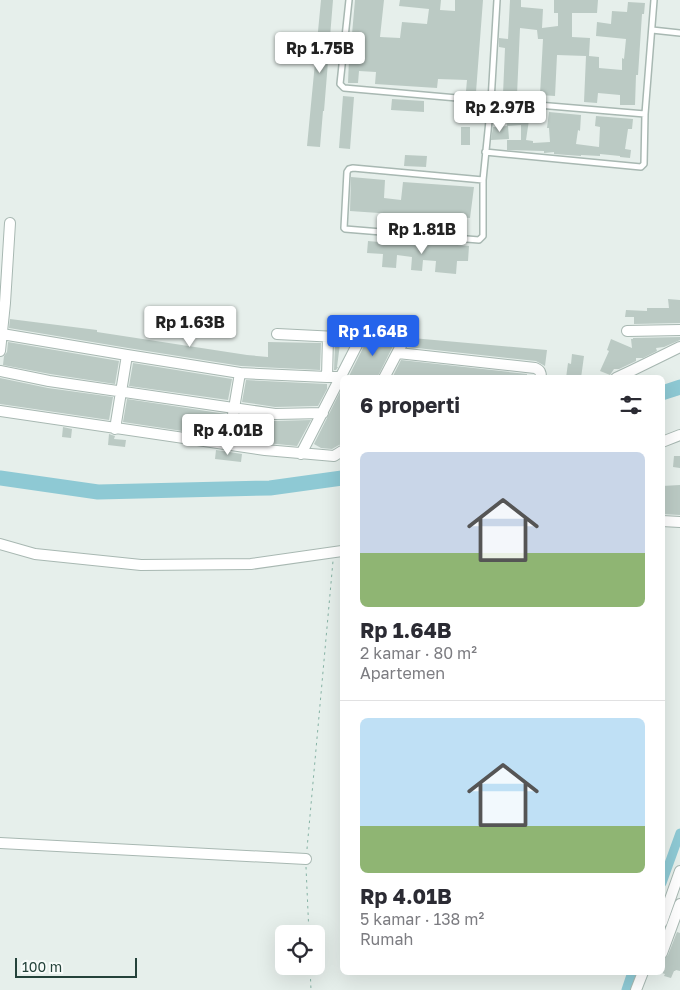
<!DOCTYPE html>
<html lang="id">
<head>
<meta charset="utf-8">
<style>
  :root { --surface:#fff; --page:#f2f2f3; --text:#2b2b33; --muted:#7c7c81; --line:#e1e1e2; --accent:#2563eb }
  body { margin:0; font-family:"Golos Text",sans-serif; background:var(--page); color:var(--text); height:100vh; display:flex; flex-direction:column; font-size:19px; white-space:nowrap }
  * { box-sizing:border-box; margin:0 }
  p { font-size:16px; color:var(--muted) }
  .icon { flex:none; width:28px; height:28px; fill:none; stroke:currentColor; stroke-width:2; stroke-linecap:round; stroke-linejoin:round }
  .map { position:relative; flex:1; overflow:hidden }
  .details { position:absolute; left:340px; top:375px; width:325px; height:600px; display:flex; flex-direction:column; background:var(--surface); border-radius:8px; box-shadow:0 5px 20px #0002 }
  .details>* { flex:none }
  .controls { position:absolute; left:275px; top:925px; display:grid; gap:10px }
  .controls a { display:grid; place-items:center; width:50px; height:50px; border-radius:8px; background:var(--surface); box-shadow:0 5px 20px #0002; font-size:25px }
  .scale { position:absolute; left:15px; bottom:12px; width:122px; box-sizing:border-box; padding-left:5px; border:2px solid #24423a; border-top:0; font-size:14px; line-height:18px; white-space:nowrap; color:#24423a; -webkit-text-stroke:4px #f7fbf9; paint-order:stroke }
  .price { position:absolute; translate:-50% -42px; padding:0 11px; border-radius:5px; background:#fff; color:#222; font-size:16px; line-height:32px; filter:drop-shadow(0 1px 2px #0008) }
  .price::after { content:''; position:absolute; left:50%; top:30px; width:15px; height:11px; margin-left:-8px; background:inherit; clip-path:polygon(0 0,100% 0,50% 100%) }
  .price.selected { background:var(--accent); color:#fff }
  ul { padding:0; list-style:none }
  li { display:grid; align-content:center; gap:10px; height:265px; padding:0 20px }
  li+li { border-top:1px solid var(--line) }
  li span { display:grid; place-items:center; height:155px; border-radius:8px; color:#555 }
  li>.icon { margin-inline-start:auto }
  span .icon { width:90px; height:90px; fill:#fffc; stroke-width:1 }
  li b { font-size:21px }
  h2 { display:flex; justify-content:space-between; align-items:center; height:60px; padding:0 20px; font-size:21px }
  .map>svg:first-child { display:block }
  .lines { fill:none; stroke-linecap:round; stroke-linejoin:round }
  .canal { stroke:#8ec9d4; stroke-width:9 }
  .river { stroke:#8ec9d4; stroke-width:15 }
  .building { fill:#bbcac4 }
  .lane-casing { stroke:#a8b8b2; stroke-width:8 }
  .street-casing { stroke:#a8b8b2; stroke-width:12 }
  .path { stroke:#86b3a5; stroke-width:1; stroke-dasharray:2.5 4; stroke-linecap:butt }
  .lane { stroke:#fff; stroke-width:5 }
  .street { stroke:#fff; stroke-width:10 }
</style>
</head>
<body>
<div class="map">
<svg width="680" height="990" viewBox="0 0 680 990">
  <rect width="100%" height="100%" fill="#e6efeb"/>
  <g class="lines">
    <path class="canal" d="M662,883L680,833
      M626,990L632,972"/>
    <path class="river" d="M662,393L680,387
      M0,478L98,492L270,488L342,478"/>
  </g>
  <path class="building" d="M321,0H333L324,111H323L320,147L307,146Z
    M355,0H384L380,37L400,38L402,22L427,24L429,9L399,6L400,0H441L440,10L455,11V0H483L476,92L466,91L467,80L438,79L437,88L375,84L376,72L359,71L358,83H348L350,34H352Z
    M510,0H521V7L543,9L542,28L558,26V13H554V0H598L597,13H572V37L590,38L589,56L599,57V68L622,70V58L624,59L626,39L596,36L597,22L611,24L612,11L627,12L628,2L645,3L644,14H642L638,75H636L635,105H620V95L598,93L597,103L584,102L586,56L557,55L555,96L540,95L543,39H538L537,30L520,28L517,95L503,94L505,48L499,47V38L508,39Z
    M343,96L354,97L350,149L339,148Z
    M392,99L424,101V112L391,110Z
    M508,110L536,113L535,121L529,120L526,140L533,141V143L550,142L549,128H547L549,112L581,115L580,131L578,130L576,144L599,147L600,127L595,126L596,116L633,119L632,129H628L625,149L631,150L630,158L620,157V156L600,154V156L581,155V156L554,154V152L544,153V151L507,150V140H521V125L507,126Z
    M508,126L509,139L491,140L493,127Z
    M461,127H470V145H461Z
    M405,155L427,156L426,167L404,166Z
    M351,177L385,180L384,198L401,200L403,182L474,187L470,218L427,214V218L393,214L350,211Z
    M368,241L423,246V242L469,246L468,261H457L456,274L435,272L436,261L423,260L422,271L411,270L412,257L397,255L396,268L382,267L383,254L367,253Z
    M668,299L680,300V323L634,324V317H625L626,310L647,311V308H669Z
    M10,319L97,330V332L247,355L268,357V342L321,343L320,370L241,366L128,348L9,328Z
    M383,334L398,336L377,378H348L369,336L380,342Z
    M680,337V340L664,347L656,348L657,351L643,358H636V361L619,369H614L610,375L600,371L609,351L607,350L611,339L632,348L631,339H633V338Z
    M412,338L547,350L545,366L536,361L408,347Z
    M8,342L119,361L115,384L50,374L3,365L4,356L7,352Z
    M335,344H340L337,367H338L336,370H334Z
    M572,354L584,356L581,378H566L568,363L571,364Z
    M401,360L527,374V378H392Z
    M133,363L232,379L228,400L129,386Z
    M0,378L48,388L113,397L109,420L0,404Z
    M246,380L327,384V389L318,406L275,407L242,402Z
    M342,388V444L339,445L332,449L321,448L314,444Z
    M127,399L226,414L222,437L123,422Z
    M240,416L274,421L311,420L297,446L266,443L236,439Z
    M63,427L72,429L71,438L62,437Z
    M109,434L115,436L114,439L126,440L125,447L108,445Z
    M216,450L242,454L241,462L215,459Z
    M674,456H680V468L673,467Z
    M680,485V515L662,514V486Z
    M677,932L680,933V971L676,970L675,971H674L671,978L664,976L665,974L662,973V961L668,955Z"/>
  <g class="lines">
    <defs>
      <path id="lane" d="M349,0L340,84L344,88L491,101L483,180V236L479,240L345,229L344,228L347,172L349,169L353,168L483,180
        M497,0L491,101L645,114
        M652,30L680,33
        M485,152L641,167L644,164L645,114L654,0"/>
      <path id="street" d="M627,331L680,330
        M2,334L127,355L240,373L327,377H341
        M277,334L357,338L359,341L301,454
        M0,351L5,303L10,223
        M398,353L535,368C540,370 541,372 541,378
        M0,371L49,381L275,414L323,413
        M327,377L328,337
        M384,378L405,338
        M616,378L633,370L680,347
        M0,411L265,450L334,456L342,451
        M115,429L127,355
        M662,442L680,435
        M228,444L240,373
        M662,521L680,522
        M0,544L35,554L141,565L251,564L342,551
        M0,843L306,859
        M662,922L680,871
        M662,953L680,904
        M636,990L643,972"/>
    </defs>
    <use href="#lane" class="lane-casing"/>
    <use href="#street" class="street-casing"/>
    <path class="path" d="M307,849L333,561
      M306,867L309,934
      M310,966L311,990"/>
    <use href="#lane" class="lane"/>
    <use href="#street" class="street"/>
  </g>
</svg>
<div class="controls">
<a><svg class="icon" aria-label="locate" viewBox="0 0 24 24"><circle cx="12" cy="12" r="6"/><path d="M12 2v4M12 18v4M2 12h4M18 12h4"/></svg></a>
</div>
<div class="scale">100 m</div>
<b class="price" style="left:320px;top:74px">Rp 1.75B</b>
<b class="price" style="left:500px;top:133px">Rp 2.97B</b>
<b class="price" style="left:422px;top:255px">Rp 1.81B</b>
<b class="price" style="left:190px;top:348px">Rp 1.63B</b>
<b class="price selected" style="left:373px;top:357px">Rp 1.64B</b>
<b class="price" style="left:228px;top:456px">Rp 4.01B</b>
<section class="details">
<h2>6 properti<svg class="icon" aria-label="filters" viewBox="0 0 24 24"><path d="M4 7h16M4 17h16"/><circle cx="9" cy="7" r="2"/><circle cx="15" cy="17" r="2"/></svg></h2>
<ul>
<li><span style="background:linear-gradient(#c9d6e8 65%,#8fb573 0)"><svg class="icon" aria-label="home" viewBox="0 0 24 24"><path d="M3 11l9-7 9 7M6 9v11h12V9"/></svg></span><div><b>Rp 1.64B</b><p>2 kamar · 80 m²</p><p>Apartemen</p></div></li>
<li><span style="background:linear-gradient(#bfe0f5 70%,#8fb573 0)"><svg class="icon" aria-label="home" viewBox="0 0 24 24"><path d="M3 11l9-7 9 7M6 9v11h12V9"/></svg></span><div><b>Rp 4.01B</b><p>5 kamar · 138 m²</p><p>Rumah</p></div></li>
</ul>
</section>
</div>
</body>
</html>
